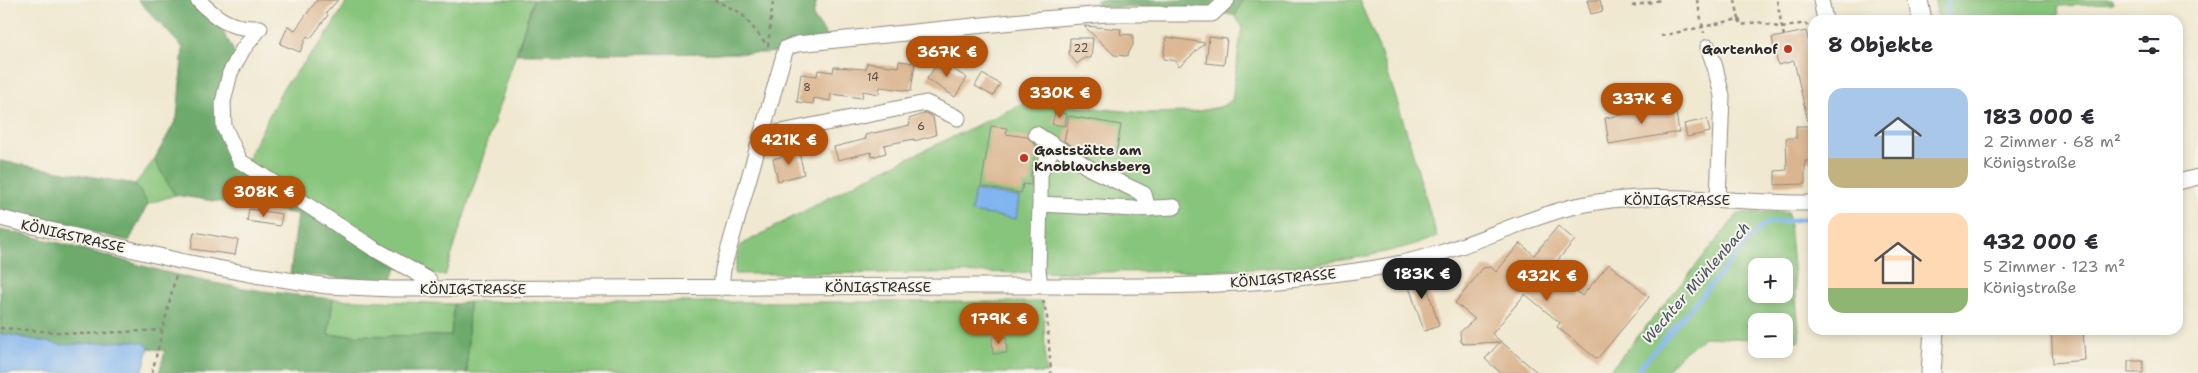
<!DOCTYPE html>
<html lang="de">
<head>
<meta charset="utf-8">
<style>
  :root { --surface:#fff; --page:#f2f2f3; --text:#2b2b33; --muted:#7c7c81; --accent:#b45309 }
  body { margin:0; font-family:"Shantell Sans",sans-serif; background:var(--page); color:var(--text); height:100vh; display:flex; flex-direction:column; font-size:19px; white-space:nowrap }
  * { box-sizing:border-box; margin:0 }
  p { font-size:16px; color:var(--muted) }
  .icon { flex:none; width:28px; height:28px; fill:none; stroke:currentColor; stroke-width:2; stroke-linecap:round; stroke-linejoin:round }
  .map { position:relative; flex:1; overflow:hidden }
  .drawer { position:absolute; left:1808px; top:15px; width:375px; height:320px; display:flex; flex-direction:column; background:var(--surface); border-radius:15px; box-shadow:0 2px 8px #0003 }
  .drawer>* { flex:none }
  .fabs { position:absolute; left:1748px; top:258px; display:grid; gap:10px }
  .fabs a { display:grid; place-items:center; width:45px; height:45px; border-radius:10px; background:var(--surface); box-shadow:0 2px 8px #0003; font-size:25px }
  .price { position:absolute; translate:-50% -42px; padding:0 11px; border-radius:18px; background:var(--accent); color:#fff; font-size:16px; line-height:32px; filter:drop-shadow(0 1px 2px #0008) }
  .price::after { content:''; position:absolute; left:50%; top:30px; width:15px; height:11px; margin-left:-8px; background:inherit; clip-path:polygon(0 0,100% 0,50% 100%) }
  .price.current { background:#222; color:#fff }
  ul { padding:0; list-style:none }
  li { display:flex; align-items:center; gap:15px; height:125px; padding:0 20px }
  li span { display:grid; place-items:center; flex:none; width:140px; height:100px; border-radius:15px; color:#555 }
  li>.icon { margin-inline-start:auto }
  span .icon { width:60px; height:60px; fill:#fffc; stroke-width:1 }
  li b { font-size:21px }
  h2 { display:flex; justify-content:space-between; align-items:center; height:60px; padding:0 20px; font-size:21px }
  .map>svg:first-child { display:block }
  .green { fill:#87c57c; stroke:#597854; fill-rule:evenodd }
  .forest { fill:#6daa6c; stroke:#4c6a4c }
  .water { fill:#81b5ef; stroke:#56708d }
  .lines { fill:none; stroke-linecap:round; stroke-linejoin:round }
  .stream { stroke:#81b5ef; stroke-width:4.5 }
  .building { fill:#dbb590 }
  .minor-casing { stroke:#8e8a7e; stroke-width:17 }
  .major-casing { stroke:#8e8a7e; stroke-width:21 }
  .path { stroke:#8e8a7e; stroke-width:2.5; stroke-dasharray:4 4; stroke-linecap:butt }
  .minor { stroke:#fff; stroke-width:15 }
  .major { stroke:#fff; stroke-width:19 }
  .poi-dot { fill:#c8321e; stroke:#f7f3e8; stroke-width:2 }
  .labels { text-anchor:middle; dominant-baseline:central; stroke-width:4; stroke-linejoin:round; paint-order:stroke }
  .number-label { font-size:11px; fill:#574e44 }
  .poi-label { font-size:14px; font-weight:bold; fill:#2b2b2b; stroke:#f7f3e8; text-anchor:end }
  .street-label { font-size:14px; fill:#2b2b2b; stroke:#f7f3e8 }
  .water-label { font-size:15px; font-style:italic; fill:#455466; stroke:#f7f3e8 }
</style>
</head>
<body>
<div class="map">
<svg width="2198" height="373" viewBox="0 0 2198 373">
  <rect width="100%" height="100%" fill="#f7f3e8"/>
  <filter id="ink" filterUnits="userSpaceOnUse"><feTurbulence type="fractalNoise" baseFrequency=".02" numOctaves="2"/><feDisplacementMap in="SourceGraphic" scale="10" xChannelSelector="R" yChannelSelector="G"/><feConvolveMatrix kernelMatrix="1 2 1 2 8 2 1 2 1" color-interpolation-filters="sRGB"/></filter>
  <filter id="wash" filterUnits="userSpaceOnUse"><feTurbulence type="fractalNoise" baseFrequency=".0096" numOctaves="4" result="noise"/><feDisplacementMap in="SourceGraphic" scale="20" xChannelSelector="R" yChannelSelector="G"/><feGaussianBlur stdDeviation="1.12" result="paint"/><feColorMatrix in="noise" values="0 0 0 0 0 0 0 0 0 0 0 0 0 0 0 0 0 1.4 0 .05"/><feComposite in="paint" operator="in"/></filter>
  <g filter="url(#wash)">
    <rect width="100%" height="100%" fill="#f0e8d0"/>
    <path class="green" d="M348,0H533L445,276L397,267L243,168L283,88L323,40Z
      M1243,0H1359C1393,76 1414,158 1437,237C1331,275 1197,271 1086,272C968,273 851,273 734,274L739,246L862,180L1026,102L1145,113L1193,112L1220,107L1232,100L1242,26L1235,16Z
      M1935,0H2112L2113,4L2058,6L2059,20H1938Z
      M154,160L175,195L148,204L135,184Z
      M1788,212L1800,341L1784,340V321H1756V339L1704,337L1681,355L1664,373H1608L1739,213ZM1756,266H1784V294H1756Z
      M333,299L454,304L451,336L328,335Z
      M469,302H1043L1046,373H467Z"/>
    <path class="forest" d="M138,0H195C215,20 224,30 236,56L219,99L243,168L397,267L392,282L290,274L298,214L175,195L154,160L177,118L183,48Z
      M533,0H817L813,16L835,47L765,53L517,54Z
      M1097,0H1243L1235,16L1202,8L1095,7Z
      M0,161L135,184L148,204L129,241L0,209Z
      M0,230C63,241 123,262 185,277C233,288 284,294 333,299L328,335L451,336L454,304L469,302L467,373H159L165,351L149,348L145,343L130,341L62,345L0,333Z"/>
    <path class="water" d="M975,190L1019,197L1016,219L971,212Z
      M0,333L62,345L131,341L145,343L149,348L142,373H0Z"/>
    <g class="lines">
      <path class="stream" d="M1947,0L1949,20
        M1635,373L1758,230L1766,223L1812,218"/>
    </g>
    <g id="blocks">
      <path class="building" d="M317,0H338L326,13L328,15L311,38L307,36L300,52L280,44L288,26L295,30Z
        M1587,0H1600L1603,11L1591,14Z
        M1084,26L1121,29L1120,34L1133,35V45L1127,56L1114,55Z
        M1806,31L1810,47L1812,46V121L1808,122L1794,61L1778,65L1772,38Z
        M1166,37L1205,43L1179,67L1176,61L1163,59Z
        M1209,37L1227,39L1224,65L1206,63Z
        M1070,38H1093L1091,58H1084L1077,64L1069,54Z
        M939,60L967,78L955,97L927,79Z
        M899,61L915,63L911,91L880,87L879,94L863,91L862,98L831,94L830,101L814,98L813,104L797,102L801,74L817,76L818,70L833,72L834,67L866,69L867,63L898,67Z
        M982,74L1000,84L993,96L975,86Z
        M1675,106L1679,132L1609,144L1605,118Z
        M1055,112L1067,114L1065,126L1052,124Z
        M926,113L933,117L936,135L914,141V139L884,145L886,153L872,157L871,152L838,160L834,147L866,139L865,135L910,125L909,119Z
        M1069,116L1121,125L1116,154L1074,147L1064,141Z
        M1707,119L1710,132L1687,137L1684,124Z
        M991,126L1007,128L1006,134L1027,137L1037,146L1031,174V185L1023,184L1021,193L981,186Z
        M1796,126H1812V161H1805V184L1775,185V171L1787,170L1786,138H1796Z
        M799,152L804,174L778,181L773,159Z
        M249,209L282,214L280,226L247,221Z
        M1558,226L1575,240L1550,269L1582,296L1609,264L1649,297L1597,359L1557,327L1560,323L1525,294L1492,334L1538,373H1501L1485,359L1500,342L1465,344L1461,342L1460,332L1475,319L1455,303L1483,268L1491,267L1496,272L1520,243L1534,255Z
        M194,232L238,240L235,255L191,249Z
        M1422,270L1439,326L1424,331L1405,275Z
        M2051,330H2083L2085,360L2053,363Z
        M992,337H1006L1007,353L993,354Z
        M2128,361H2143V373H2128Z"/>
    </g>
  </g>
  <g filter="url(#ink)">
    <use href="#blocks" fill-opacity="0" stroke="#8e8a7e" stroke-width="1"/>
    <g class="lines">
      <defs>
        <path id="minor" d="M198,0C218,20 231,29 260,28L243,49L230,73L223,102L224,127L240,161L373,248L429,280L431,289
          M1821,0L1825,20
          M1708,47L1715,67L1722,96L1718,199
          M1036,134L1091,169L1144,194L1148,209
          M761,136L926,103L958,118
          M2178,182L2198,177
          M1040,204V174L1053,146
          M0,218L180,261L255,275L327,286L392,289C584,289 776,288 967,286C1077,285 1189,290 1298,278C1345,273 1395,267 1440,253C1486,239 1529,217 1576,206C1653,188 1734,204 1812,203
          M1040,286L1038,269L1040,204L1135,209L1174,207
          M721,288L723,269L786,48L797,44L1042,19L1108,14H1212L1227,0"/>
        <path id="major" d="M1918,0L1922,20
          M1931,373L1934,330"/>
      </defs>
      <use href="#minor" class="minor-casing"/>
      <use href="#major" class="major-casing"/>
      <path class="path" d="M714,0L741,13L768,46
        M1697,0L1704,33
        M1735,0L1739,19
        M1632,6L1661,0
        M1661,36L1739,19L1741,25L1758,22L1782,28L1777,0
        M1784,36L1782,28L1805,23L1812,31
        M768,46L773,0
        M1043,300L1047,317L1051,373
        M0,328L83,334L162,330
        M152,373L176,275"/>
      <use href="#minor" class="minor"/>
      <use href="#major" class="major"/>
    </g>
  </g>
  <g class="poi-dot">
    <circle cx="1788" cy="49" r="5"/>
    <circle cx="1024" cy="158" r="5"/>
  </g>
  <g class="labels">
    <g class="number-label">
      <text x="1081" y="48">22</text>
      <text x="873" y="77">14</text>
      <text x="807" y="87">8</text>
      <text x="921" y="126">6</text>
    </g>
    <g class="poi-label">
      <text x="1778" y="49">Gartenhof</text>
      <text x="1034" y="150" text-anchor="start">Gaststätte am<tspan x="1034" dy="16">Knoblauchsberg</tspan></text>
    </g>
    <g class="street-label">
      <text x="1677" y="200">KÖNIGSTRASSE</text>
      <text transform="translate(73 236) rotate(13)">KÖNIGSTRASSE</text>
      <text transform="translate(1283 278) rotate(-5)">KÖNIGSTRASSE</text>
      <text x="878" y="287">KÖNIGSTRASSE</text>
      <text x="473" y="289">KÖNIGSTRASSE</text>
    </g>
    <g class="water-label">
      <text transform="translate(1696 283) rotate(-49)">Wechter Mühlenbach</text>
    </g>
  </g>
</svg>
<div class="fabs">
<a>+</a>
<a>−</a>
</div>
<b class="price" style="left:947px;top:78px">367K €</b>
<b class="price" style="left:1060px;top:119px">330K €</b>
<b class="price" style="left:1642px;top:125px">337K €</b>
<b class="price" style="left:789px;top:166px">421K €</b>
<b class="price" style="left:264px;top:218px">308K €</b>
<b class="price current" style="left:1422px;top:300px">183K €</b>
<b class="price" style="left:1547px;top:302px">432K €</b>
<b class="price" style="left:999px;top:345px">179K €</b>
<section class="drawer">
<h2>8 Objekte<svg class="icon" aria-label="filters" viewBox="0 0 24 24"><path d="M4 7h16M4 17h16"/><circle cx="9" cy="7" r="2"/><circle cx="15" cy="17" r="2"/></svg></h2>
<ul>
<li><span style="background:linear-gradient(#a9c7e8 70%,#c2b280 0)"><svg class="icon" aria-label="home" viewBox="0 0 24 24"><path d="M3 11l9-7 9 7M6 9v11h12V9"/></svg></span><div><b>183 000 €</b><p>2 Zimmer · 68 m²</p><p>Königstraße</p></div></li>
<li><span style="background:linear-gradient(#ffd9b3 75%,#8fb573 0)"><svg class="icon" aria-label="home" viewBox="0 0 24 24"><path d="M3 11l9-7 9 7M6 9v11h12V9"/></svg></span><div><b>432 000 €</b><p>5 Zimmer · 123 m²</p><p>Königstraße</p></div></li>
</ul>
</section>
</div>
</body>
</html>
